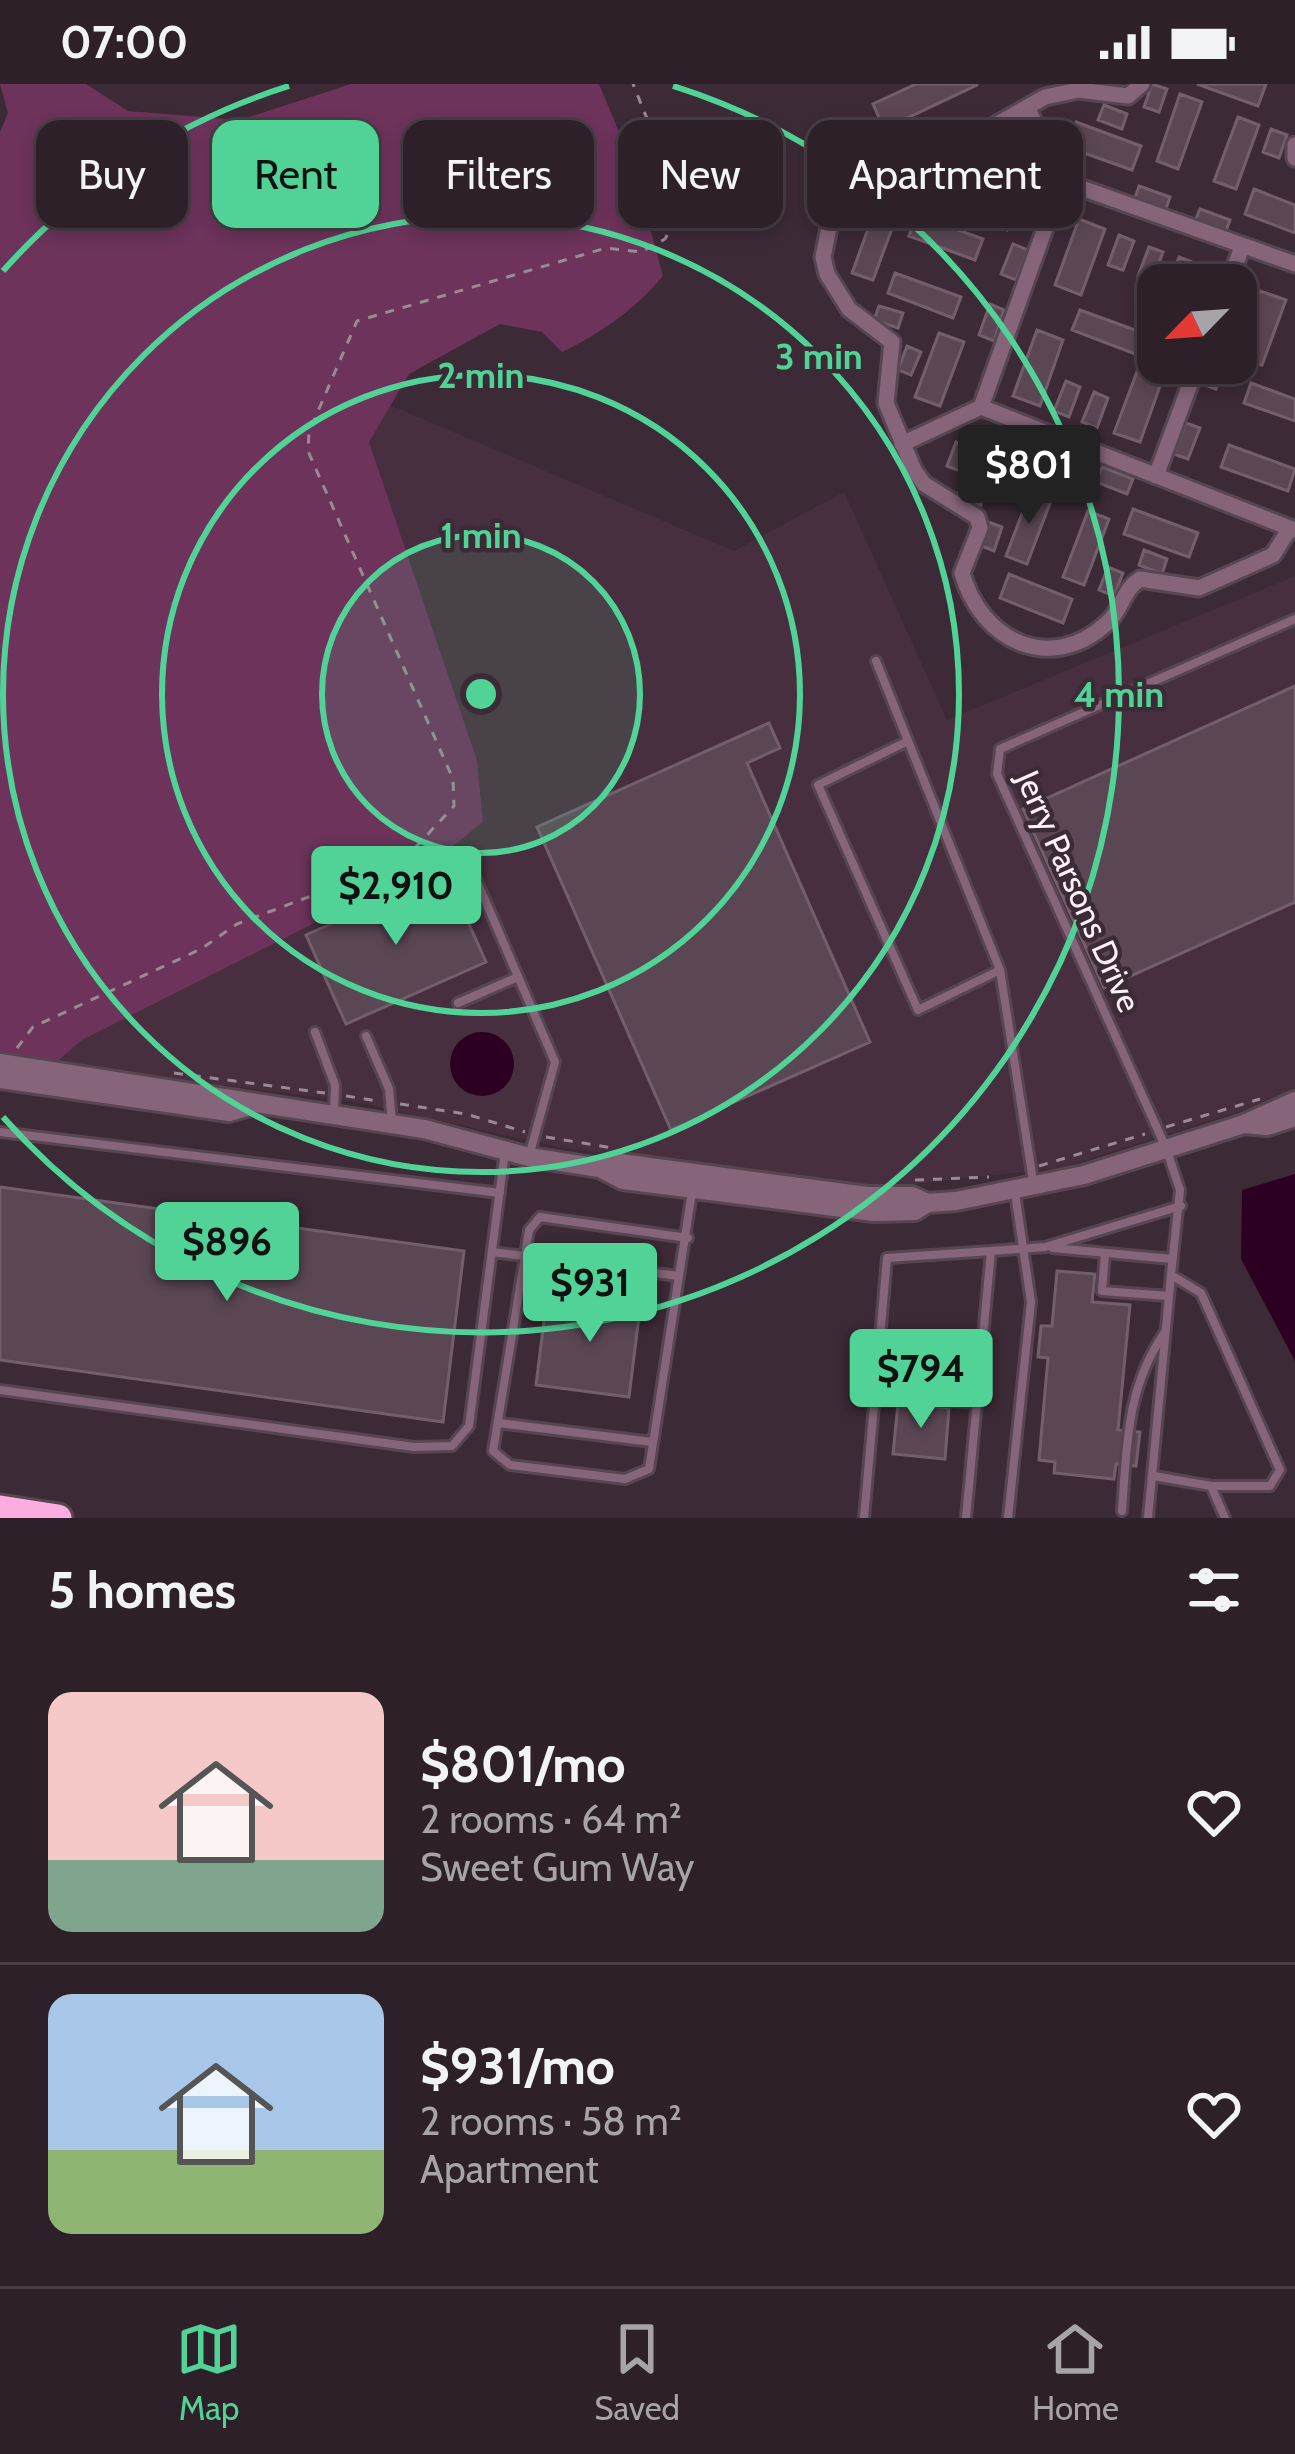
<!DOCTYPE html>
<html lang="en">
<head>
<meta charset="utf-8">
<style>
  :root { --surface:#2d2028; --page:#392d34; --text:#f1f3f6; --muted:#a7a3a8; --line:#483e45; --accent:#51d397 }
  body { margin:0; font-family:Cabin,sans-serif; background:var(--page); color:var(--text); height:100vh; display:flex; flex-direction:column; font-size:45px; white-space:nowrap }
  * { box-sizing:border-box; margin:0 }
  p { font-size:39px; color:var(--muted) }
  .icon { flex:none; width:66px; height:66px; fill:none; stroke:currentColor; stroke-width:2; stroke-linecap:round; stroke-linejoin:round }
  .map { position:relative; height:1434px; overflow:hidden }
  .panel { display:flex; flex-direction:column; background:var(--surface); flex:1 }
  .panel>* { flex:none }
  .guide { position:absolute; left:36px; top:36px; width:1224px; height:108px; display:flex; gap:24px }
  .needle { width:78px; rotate:245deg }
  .fabs { position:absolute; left:1137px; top:180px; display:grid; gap:24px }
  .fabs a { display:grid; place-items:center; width:120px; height:120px; border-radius:24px; background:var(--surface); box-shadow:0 6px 18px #0003,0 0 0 3px var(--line); font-size:60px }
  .price { position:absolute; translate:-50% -102px; padding:0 27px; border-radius:12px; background:var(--accent); color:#111; font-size:39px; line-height:78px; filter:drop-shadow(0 3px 6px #0008) }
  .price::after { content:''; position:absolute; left:50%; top:72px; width:36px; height:27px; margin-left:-18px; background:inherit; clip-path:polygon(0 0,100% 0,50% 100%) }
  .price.on { background:#222; color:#fff }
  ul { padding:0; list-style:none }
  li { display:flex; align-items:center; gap:36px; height:300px; padding:0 48px }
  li+li { border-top:3px solid var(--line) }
  li span { display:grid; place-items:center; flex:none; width:336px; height:240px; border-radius:24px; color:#555 }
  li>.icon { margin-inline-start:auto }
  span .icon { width:144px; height:144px; fill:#fffc; stroke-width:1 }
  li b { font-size:51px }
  h2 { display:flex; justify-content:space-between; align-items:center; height:144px; padding:0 48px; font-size:51px }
  .chip { padding:0 42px; border-radius:24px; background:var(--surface); box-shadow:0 6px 18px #0003,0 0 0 3px var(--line); font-size:42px; line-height:108px }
  .chip.on { background:var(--accent); color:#111 }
  .status { display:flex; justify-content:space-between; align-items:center; height:84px; padding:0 60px; background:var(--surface); direction:ltr }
  .status svg { height:33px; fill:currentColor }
  .dock { display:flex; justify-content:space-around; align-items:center; height:168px; border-top:3px solid var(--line); background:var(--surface); font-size:33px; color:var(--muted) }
  .dock a { display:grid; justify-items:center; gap:6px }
  .dock .on { color:var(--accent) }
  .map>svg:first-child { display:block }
  .built { fill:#482f3f }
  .green { fill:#6d335b }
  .water { fill:#2c0021 }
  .building { fill:#5b4754; stroke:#735e6b; stroke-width:3 }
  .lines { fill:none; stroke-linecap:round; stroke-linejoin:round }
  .service-casing { stroke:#574651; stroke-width:14 }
  .minor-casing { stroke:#574651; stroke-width:21 }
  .tertiary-casing { stroke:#574651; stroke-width:24 }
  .motorway-casing { stroke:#574651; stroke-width:33 }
  .path { stroke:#998a94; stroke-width:3; stroke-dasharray:9 9; stroke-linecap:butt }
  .service { stroke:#86657a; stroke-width:8 }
  .minor { stroke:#86657a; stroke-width:15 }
  .tertiary { stroke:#86657a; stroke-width:18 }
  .motorway { stroke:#fbace0; stroke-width:27 }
  .ring { fill:none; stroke:#51d397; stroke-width:6 }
  .labels { text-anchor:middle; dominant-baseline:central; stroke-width:9; stroke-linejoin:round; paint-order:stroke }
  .street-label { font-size:33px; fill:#fdf1f8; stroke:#3c2a36 }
  .centre { fill:#51d397; stroke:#3c2a36; stroke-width:6 }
  .ring-label { font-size:36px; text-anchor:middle; font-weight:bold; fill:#51d397; stroke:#3c2a36; stroke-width:9; stroke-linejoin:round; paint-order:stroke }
</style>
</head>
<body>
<div class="status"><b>07:00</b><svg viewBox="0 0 49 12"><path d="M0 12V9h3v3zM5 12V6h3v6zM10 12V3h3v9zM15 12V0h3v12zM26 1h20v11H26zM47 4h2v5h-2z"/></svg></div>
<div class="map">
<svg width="1295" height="1434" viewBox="0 0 1295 1434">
  <rect width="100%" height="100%" fill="#3c2a36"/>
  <path class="built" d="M390,321L734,467L844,408L947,636L1295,492V1010L1064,1083L870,1105L553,1062L362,1019L55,979L81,956L428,782L483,738L477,676L369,358Z"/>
  <path class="green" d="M0,0H86L128,27L240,36L351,0H599L634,84L663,192C635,225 602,249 562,268L542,248L500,240L409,290L369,358L477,676L483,738L428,782L82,956L55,979L0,975V48L8,29Z"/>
  <path class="water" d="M450 980a32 32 0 1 1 64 0a32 32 0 1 1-64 0Z
    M1295,1090V1277L1241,1175L1242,1106Z"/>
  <path class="building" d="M916,0H977V1L884,45L873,20Z
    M1152,0L1167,5L1159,28L1144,23Z
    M1197,0H1266L1258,22Z
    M1180,10L1202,18L1178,85L1157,77Z
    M1104,21L1127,30L1122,45L1098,36Z
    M1238,33L1259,41L1236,105L1214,97Z
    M1076,38L1141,62L1132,86L1067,63Z
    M1271,45L1287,51L1279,74L1263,68Z
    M1006,71L1031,80L1007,146L982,137Z
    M975,81L990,86L982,109L967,104Z
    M1139,102L1170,113L1165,128L1134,117Z
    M926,103L950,112L945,125L921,117Z
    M1254,105L1295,121V149L1245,130Z
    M876,123L897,131L873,196L852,189Z
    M1200,125L1230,136L1225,150L1194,139Z
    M916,131L983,155L975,176L909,152Z
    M1079,135L1105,145L1081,211L1055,201Z
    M1119,151L1134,157L1123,186L1108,181Z
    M1013,160L1028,166L1016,196L1001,190Z
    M1149,163L1163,168L1152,198L1138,192Z
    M1179,173L1205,183L1198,201H1169Z
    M895,189L961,213L953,234L888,209Z
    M1260,207L1286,216L1262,281L1237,272Z
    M990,220L1004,226L994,257L979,251Z
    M879,222L903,229L898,244L874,236Z
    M1080,226L1146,250L1138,271L1072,246Z
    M1037,246L1063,256L1040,322L1013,312Z
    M939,249L964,258L940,322L915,313Z
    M907,262L921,268L911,291L898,286Z
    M1207,279H1225L1216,305L1200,299Z
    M1138,285L1163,294L1140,358L1114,349Z
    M1066,297L1080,303L1069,333L1054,327Z
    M1251,299L1295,315V337L1244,319Z
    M1094,308L1108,314L1097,344L1082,338Z
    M1186,339L1200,344L1188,375L1174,370Z
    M956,358L1020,382L1011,406L947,382Z
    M1041,360L1073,371L1068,386L1036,375Z
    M1229,361L1295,385L1288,407L1221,383Z
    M1102,383L1133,395L1127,410L1096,398Z
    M962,399L986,407L981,421L957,413Z
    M1031,406L1052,414L1027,480L1006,472Z
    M1133,425L1198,449L1189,473L1124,450Z
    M1088,427L1109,435L1084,501L1063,493Z
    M988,438L1002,443L994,467L979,461Z
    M1144,466L1167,475L1162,490L1139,481Z
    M1108,483L1123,489L1114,512L1099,506Z
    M1009,490L1072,515L1063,539L1000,514Z
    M1295,602V818L1104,904L1023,725Z
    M769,639L780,664L747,679L870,958L671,1046L537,743Z
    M446,789L486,878L346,940L306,851Z
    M0,1103L464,1167L443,1338L0,1276Z
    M1057,1187L1095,1190L1092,1218L1130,1221L1118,1346L1140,1348L1136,1382L1116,1380L1114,1395L1054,1389L1055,1378L1039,1376L1048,1274L1038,1273L1041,1242H1052Z
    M632,1199L643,1200L629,1313L536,1301L547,1213L629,1223Z
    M898,1319L949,1324L945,1375L893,1370Z"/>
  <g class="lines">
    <defs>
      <path id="service" d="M876,577L1000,886L1034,1103
        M908,657L818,701L918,926L1000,886
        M472,786L555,978L529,1072
        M458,919L518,893
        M315,948L335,1001L334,1031
        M366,952L389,1005L392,1039
        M0,1048L500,1109
        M1053,1164L1172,1175
        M492,1168L525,1172L493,1367L510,1381L625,1395L649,1385L692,1108
        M1105,1170L1102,1207L1169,1212
        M678,1192L525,1172L529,1146L540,1133L688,1154
        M0,1306L414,1363L452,1362L469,1342L505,1067
        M875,1312L976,1319
        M499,1339L652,1358
        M1154,1392L1211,1402
        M1122,1427C1127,1361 1126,1304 1165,1248
        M864,1434L887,1174L991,1167
        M966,1434L991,1167L1045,1163L1181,1122
        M1008,1434L1031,1218L1015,1109
        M1148,1434L1171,1191
        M1225,1434L1211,1402H1270L1280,1386L1201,1209L1171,1191L1180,1106L1166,1064L997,690L1000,665L1295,535"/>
      <path id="minor" d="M1142,0L1128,12L1079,6L1045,13L985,47L972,75L952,91L897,81L853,105L830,139L823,173L827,190L849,225L892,258L886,319L914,386L924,400L977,433L980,444L962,489C981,557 1051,591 1107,539C1122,526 1122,507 1140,495L1199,504L1273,471L1290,444
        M1027,23L1062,97L1295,180
        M1295,61V74
        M1228,201L1242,163
        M981,323L1295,446
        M981,323L1062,97
        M902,360L981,323
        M1156,392L1198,279"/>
      <path id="tertiary" d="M0,979L424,1045L529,1073L600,1084L623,1096L874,1128L915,1127L927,1119
        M0,995L229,1028L250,1022
        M1244,1040L1267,1042L1295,1033
        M600,1084L620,1079L867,1112H912L927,1119L956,1117L1084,1091L1244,1040L1295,1017"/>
      <path id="motorway" d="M0,1425L58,1434"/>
    </defs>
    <use href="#service" class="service-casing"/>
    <use href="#minor" class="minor-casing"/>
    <use href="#tertiary" class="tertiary-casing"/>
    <use href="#motorway" class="motorway-casing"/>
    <path class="path" d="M17,964L33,943L201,865L237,840L372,789L415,764L454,722L453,695L308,367L309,348L357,237L606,164L641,168L665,155L690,112L689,91L650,42L633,0
      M174,989L325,1009
      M346,1012L378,1017
      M400,1020L466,1030L525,1048
      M1166,1043L1260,1015
      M546,1053L613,1064
      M1039,1082L1145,1050
      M915,1096L989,1093"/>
    <use href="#service" class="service"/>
    <use href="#minor" class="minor"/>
    <use href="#tertiary" class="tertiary"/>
    <use href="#motorway" class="motorway"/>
  </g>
  <circle cx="481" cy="610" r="159" fill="#51d397" fill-opacity=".12"/>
  <g class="ring">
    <circle cx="481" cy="610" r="159"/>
    <circle cx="481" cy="610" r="319"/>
    <circle cx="481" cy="610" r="478"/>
    <path d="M3 187A638 638 0 0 1 289 2M673 2A638 638 0 1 1 3 1033"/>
  </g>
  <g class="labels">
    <g class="street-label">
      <text transform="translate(1079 807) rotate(66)">Jerry Parsons Drive</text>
    </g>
  </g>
  <circle cx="481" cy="610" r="18" class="centre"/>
  <g class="ring-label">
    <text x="819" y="285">3 min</text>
    <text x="481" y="304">2 min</text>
    <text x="481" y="464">1 min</text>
    <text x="1119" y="623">4 min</text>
  </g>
</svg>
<div class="fabs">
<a><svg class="needle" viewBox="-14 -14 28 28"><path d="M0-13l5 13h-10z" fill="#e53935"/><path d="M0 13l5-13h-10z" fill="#a7a3a8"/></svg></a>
</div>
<b class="price on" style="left:1029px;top:443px">$801</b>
<b class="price" style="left:396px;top:864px">$2,910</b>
<b class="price" style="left:227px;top:1220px">$896</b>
<b class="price" style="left:590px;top:1261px">$931</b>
<b class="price" style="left:921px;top:1347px">$794</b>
<div class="guide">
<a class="chip">Buy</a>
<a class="chip on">Rent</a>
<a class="chip">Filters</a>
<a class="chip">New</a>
<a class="chip">Apartment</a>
</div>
</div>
<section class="panel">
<h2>5 homes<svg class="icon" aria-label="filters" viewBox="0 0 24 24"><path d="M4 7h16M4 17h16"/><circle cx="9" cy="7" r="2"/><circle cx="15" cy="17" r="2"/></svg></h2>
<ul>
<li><span style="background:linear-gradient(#f6c9c9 70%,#7fa58c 0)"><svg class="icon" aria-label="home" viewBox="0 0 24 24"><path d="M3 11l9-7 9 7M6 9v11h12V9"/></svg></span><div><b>$801/mo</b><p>2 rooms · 64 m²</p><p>Sweet Gum Way</p></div><svg class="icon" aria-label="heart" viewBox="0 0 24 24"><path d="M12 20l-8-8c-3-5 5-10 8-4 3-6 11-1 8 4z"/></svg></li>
<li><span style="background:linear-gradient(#a9c7e8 65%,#8fb573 0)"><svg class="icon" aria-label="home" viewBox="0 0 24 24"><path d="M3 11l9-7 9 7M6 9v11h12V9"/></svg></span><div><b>$931/mo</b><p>2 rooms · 58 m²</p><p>Apartment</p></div><svg class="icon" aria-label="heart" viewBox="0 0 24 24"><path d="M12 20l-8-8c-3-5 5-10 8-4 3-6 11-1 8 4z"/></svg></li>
</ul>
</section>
<nav class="dock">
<a class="on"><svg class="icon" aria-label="map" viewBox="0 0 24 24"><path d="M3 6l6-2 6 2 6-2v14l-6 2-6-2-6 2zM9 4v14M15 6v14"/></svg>Map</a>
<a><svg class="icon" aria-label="saved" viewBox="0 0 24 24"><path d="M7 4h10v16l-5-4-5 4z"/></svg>Saved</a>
<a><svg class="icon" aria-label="home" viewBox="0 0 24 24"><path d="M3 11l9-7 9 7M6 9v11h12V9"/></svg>Home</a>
</nav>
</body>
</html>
